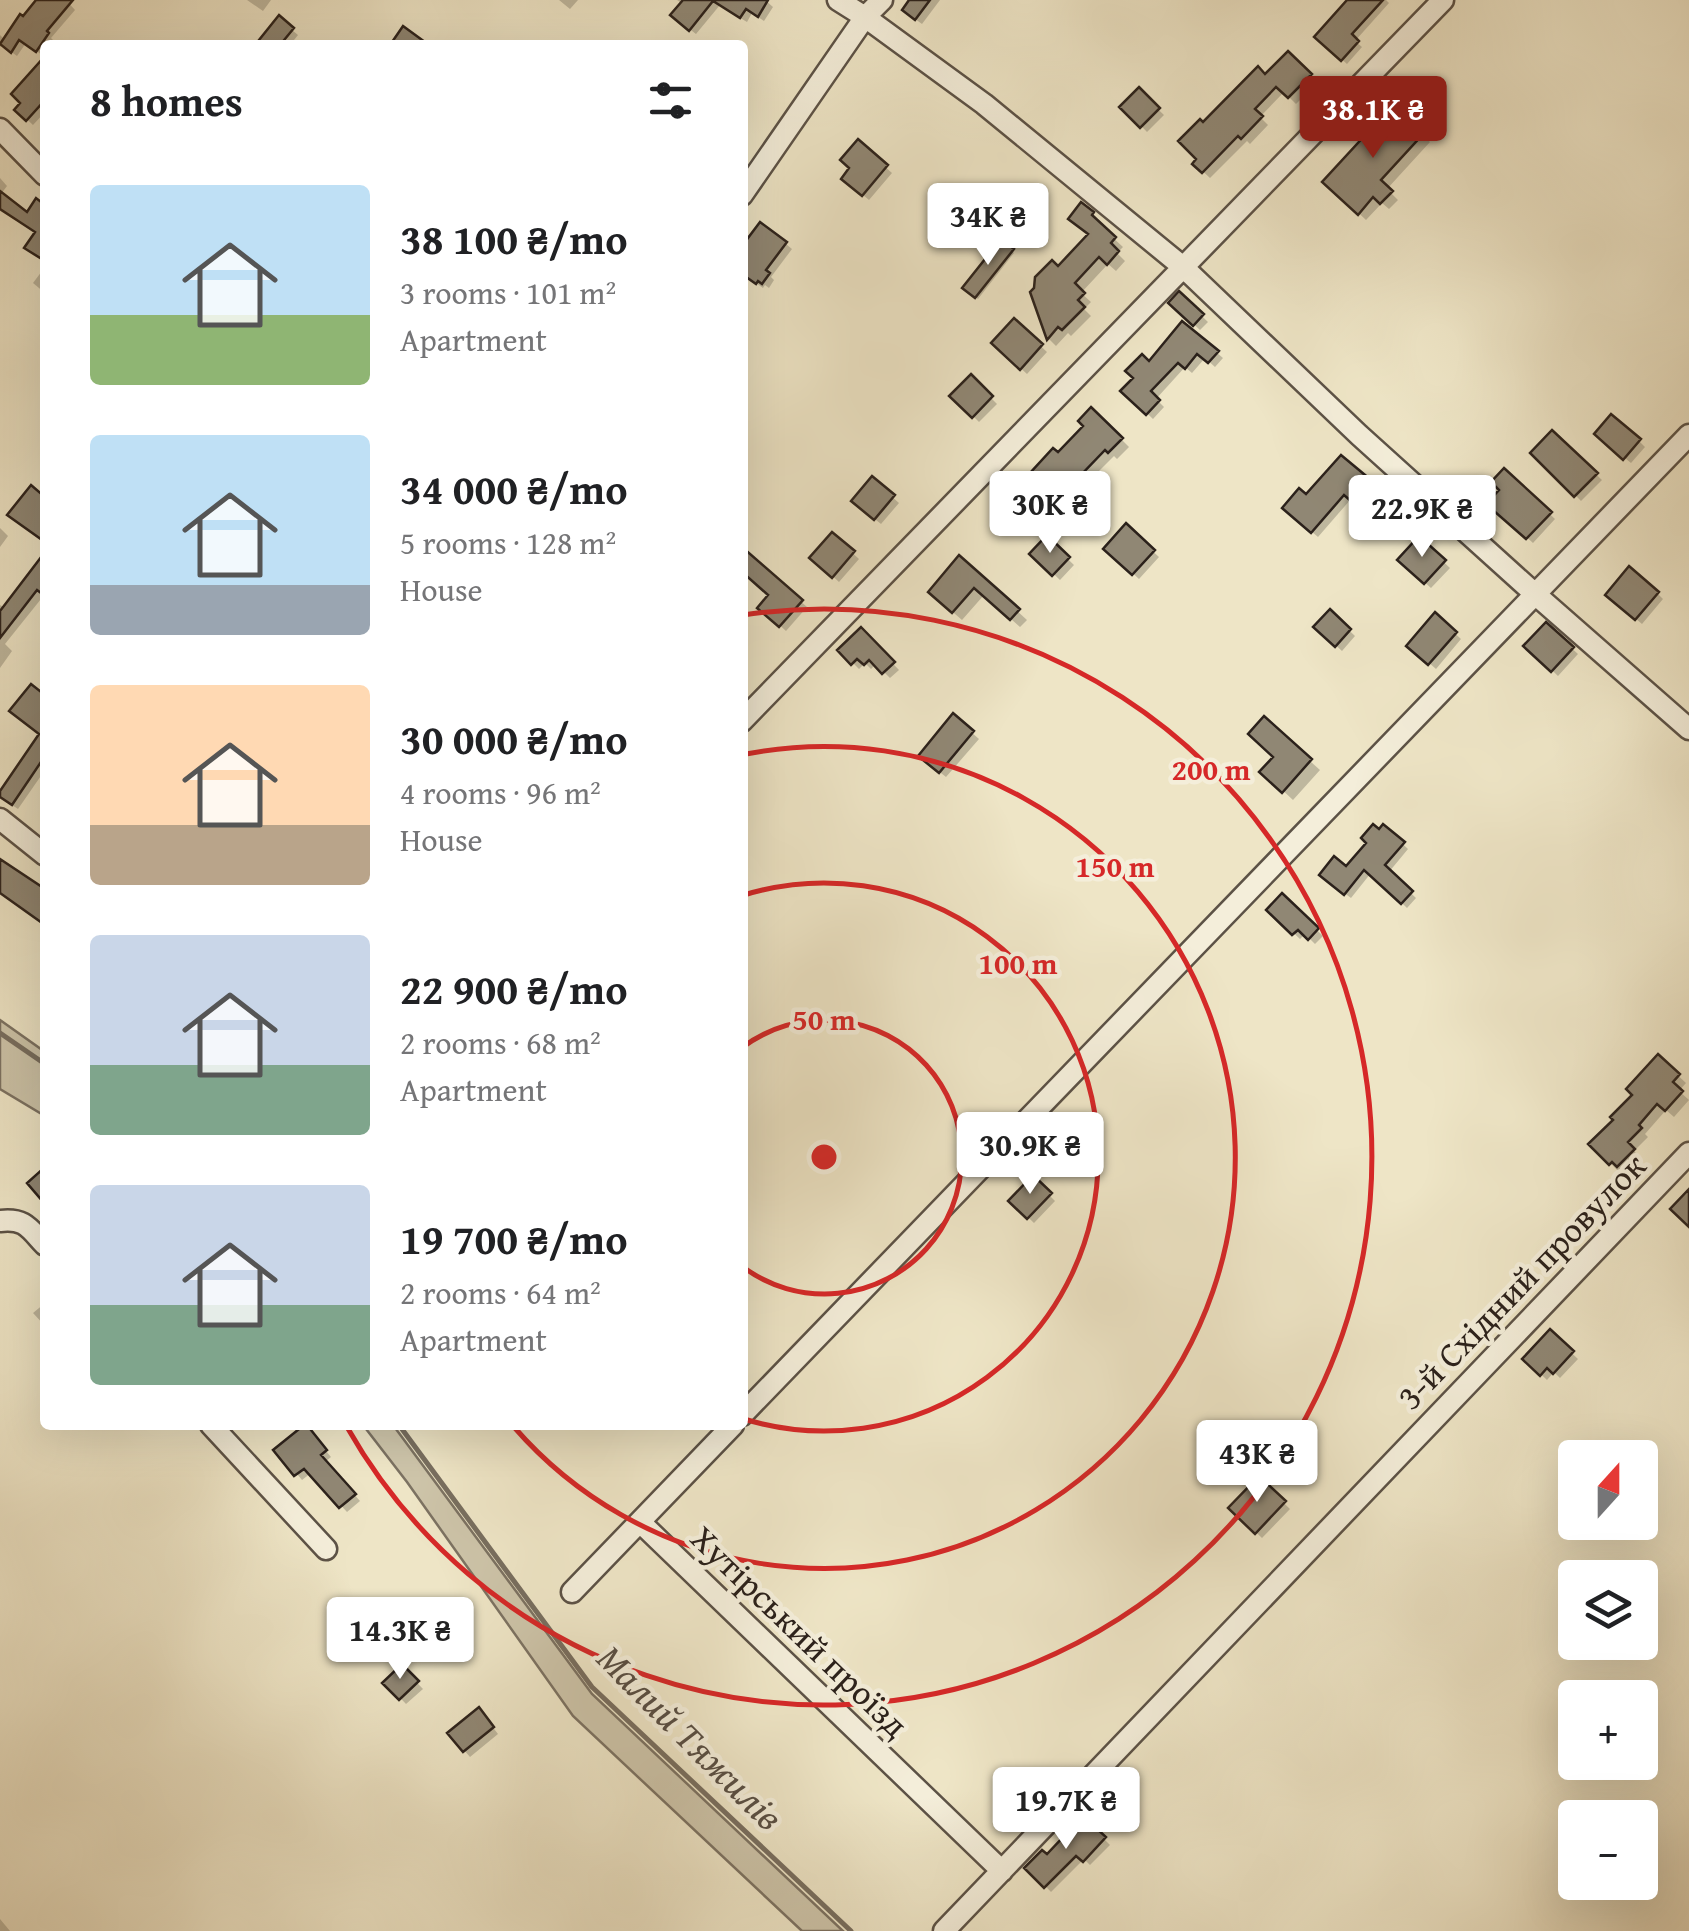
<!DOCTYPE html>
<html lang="en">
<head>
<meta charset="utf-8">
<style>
  :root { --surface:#fff; --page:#f2f2f2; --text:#202124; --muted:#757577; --accent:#8f2418 }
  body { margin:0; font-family:"Gentium Book Plus",serif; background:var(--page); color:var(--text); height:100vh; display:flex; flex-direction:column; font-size:38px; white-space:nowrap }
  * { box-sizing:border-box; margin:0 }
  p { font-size:32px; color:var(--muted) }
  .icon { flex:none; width:55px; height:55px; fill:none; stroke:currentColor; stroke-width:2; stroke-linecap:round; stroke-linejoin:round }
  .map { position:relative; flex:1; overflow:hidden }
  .panel { position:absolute; left:40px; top:40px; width:708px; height:1390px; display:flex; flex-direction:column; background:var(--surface); border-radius:10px; box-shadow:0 10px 40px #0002 }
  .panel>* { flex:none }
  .needle { width:65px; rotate:21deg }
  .buttons { position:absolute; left:1558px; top:1440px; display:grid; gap:20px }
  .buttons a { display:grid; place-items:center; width:100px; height:100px; border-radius:10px; background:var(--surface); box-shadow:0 10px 40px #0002; font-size:50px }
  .price { position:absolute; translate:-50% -85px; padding:0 22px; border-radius:10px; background:#fff; color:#222; font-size:32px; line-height:65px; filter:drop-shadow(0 2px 5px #0008) }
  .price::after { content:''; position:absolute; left:50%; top:60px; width:30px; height:22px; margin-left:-15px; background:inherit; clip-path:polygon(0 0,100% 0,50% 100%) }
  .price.current { background:var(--accent); color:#fff }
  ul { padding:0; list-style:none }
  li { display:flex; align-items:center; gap:30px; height:250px; padding:0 50px }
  li span { display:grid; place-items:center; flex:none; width:280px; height:200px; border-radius:10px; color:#555 }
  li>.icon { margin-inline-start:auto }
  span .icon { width:120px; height:120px; fill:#fffc; stroke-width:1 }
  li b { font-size:42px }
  h2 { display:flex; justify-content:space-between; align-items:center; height:120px; padding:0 50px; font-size:42px }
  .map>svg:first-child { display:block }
  .green { fill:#cdc4a9; stroke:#7c7262; stroke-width:2.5 }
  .shadow { fill:#0003 }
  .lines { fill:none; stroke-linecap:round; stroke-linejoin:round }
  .stream { stroke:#786e5f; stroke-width:5 }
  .building { fill:#908774; stroke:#2b211b; stroke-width:2.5 }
  .street-casing { stroke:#5c5246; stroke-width:25 }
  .street { stroke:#f4eeda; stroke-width:20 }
  .ring { fill:none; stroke:#d62828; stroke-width:5 }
  .labels { text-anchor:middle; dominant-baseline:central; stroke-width:9; stroke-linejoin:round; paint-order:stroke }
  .street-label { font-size:35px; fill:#2b211b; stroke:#f4eeda }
  .water-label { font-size:38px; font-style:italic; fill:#584e43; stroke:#f4eeda }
  .centre { fill:#d62828; stroke:#f4eeda; stroke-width:5 }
  .ring-label { font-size:30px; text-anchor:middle; font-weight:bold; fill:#d62828; stroke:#f4eeda; stroke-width:9; stroke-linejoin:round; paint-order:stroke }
</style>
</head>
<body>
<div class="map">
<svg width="1689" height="1931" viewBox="0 0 1689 1931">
  <rect width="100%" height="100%" fill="#eee5c6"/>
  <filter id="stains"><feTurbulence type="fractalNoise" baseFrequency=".002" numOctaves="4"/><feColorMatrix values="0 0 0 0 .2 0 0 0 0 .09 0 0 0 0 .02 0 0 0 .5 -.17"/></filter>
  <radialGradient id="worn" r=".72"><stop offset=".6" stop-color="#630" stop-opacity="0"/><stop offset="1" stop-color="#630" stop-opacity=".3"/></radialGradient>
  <path class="green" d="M0,1020L45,1052V1116L0,1089Z
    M363,1425H393L592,1694L843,1931H802L573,1716L407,1482Z"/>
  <path class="shadow" d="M39,0H66L75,10L51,38L53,40L50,45H45L42,55L26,43L17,56L2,45L0,47V35L5,40Z
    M247,0H271L263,11Z
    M559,0H578L570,9Z
    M677,0H716L720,5L696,34L679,21L683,4Z
    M731,0H765L773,7L764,21L752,13L747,22L732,13Z
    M912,0H940L922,24L911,16Z
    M1350,0H1386L1389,3L1355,41L1362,47L1347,64L1317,37Z
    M292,30L298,35L290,45H258Z
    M1288,54L1317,83L1296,104L1284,92L1260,117L1268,125L1250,144L1247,141L1210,178L1195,164L1203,126L1265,77Z
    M45,64V112L33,125L17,110Z
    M1139,91L1164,115L1147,132L1123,107Z
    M1394,108L1430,142L1387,189L1398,200L1389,209L1382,203L1366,220L1326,182Z
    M858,143L892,173L869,200L850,184Z
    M0,178L7,186L1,194L27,215L42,200L45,202V261L37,233L0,211Z
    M1092,214L1100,222L1098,224L1123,247L1117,253L1125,261L1116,271L1108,264L1081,293L1091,302L1084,309L1091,316L1071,336L1068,333L1056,346L1049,339L1033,293L1058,270L1090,235L1080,227Z
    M1002,242L1014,253L978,299L966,288Z
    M786,244L792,249L771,277L774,280L769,288L765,285L763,288L742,273Z
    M45,267V293L33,283Z
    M1179,294L1208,322L1200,330L1171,303Z
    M1014,321L1047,352L1027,374L994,343Z
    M1183,324L1223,358L1215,367L1205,358L1192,373L1185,367L1156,399L1164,407L1153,419L1124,391L1150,364Z
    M971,378L997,404L979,422L953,396Z
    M1092,410L1129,447L1117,459L1114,456L1088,482L1097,492L1079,512L1035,472L1058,456L1086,426Z
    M1552,433L1602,480L1581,501L1534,453Z
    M1603,440L1639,441L1645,447L1631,463Z
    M1504,471L1555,519L1533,543L1490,504L1503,491Z
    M873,480L899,503L881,524L860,507Z
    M1369,482L1375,488L1359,506L1351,499L1318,537L1291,514L1307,498Z
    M1126,527L1159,557L1139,579L1107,549Z
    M0,528L8,536L0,547Z
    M833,535L859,559L839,582L813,558Z
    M1047,539L1074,565L1060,580L1033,554Z
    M1419,539L1450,568L1431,588L1400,560Z
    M742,550L807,607L786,631L761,608L772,595Z
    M45,556V594L5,644L12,651L0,668V605L5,608Z
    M960,559L1027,620L1020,627L984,595L962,620L940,601Z
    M1657,593L1663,599L1642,624L1614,600Z
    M1330,612L1355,636L1342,651L1316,627Z
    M1436,616L1461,639L1436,669L1410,646Z
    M1546,625L1578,654L1558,676L1527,646Z
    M861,631L899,670L890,678L876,664L871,669L865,663L859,669L840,650Z
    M954,717L979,739L946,777L927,762Z
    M1264,720L1320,770L1293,800L1263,772L1276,758Z
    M45,730V770L18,809L6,801Z
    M1384,827L1408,849L1389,872L1416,898L1407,908L1371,873L1351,898L1327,880L1346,870Z
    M1282,896L1323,936L1315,944L1305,934L1300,939L1269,910Z
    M1658,1057L1686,1083L1679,1091L1689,1100L1674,1117L1666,1110L1645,1134L1648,1137L1634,1151L1641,1158L1626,1172L1621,1168L1618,1171L1592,1144L1635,1095Z
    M1033,1179L1055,1201L1034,1223L1011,1201Z
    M45,1303V1326L33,1313Z
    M1550,1333L1578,1359L1560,1378L1554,1372L1547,1380L1525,1359Z
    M311,1433L331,1457L325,1462L360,1501L347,1512L311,1473L302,1480L277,1450Z
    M1259,1479L1290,1509L1262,1538L1231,1508Z
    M402,1667L423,1689L406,1704L386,1683Z
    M484,1716L498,1734L470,1757L450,1734Z
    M1084,1819L1110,1845L1090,1865L1084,1859L1051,1892L1028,1868L1047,1858Z
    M0,1919L10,1931H0Z"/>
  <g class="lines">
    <path class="stream" d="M0,1033L45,1064
      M399,1425L592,1687L851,1931"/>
  </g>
  <path class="building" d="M36,0H73L47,31L49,33L36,52L19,40L11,53L0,44L20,14L23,16Z
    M683,0H768L758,17L746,9L740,18L713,1L689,31L670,15Z
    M909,0H930L915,20L902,10Z
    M1347,0H1383L1352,34L1359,41L1341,61L1314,37Z
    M279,15L294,28L280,45H255Z
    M403,26L429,45H390Z
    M1288,51L1312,74L1288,98L1276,87L1255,109L1263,116L1241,139L1238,136L1202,173L1192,164L1196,159L1178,141L1200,119L1203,122L1258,66L1265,74Z
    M45,56V100L26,121L14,110L20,103L11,94Z
    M1139,87L1160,108L1140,128L1119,107Z
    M1393,105L1424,133L1381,180L1393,191L1380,204L1373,197L1358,215L1322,182Z
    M858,139L888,165L862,196L841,179L849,168L840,160Z
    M0,191L27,212L36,198L45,205V261L24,248L35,232L0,209Z
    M1081,202L1094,212L1092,215L1116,237L1111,243L1119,251L1107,265L1099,257L1075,283L1085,293L1078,300L1085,307L1062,330L1058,327L1047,340L1030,292L1034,288L1035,277L1052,260L1058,266L1088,234L1068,219Z
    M999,215L1020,232L1011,243L990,226Z
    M760,222L787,242L766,270L770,273L762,284L758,281L756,284L742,274V246Z
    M1001,239L1014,249L975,298L962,288Z
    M1179,291L1204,314L1193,326L1168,303Z
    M1014,318L1043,344L1020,370L991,343Z
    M1182,321L1219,351L1208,363L1197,354L1185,369L1178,363L1151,391L1160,400L1146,415L1120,391L1133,378L1125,371L1142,354L1149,361Z
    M971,374L993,396L972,418L949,396Z
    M1091,407L1123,438L1108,453L1105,450L1082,474L1091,482L1070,507L1031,472L1053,448L1058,452L1083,426L1078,421Z
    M1611,414L1641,439L1623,460L1594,434Z
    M1552,430L1598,473L1574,497L1530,453Z
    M1341,455L1371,480L1352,502L1344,495L1311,533L1282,508L1299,488L1306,494Z
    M1504,468L1552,512L1526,539L1486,504L1499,490L1491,482Z
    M872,476L895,495L874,520L851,501Z
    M31,485L45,497V542L7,515Z
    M1126,523L1155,550L1132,575L1103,549Z
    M832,532L855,551L832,578L809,558Z
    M1047,535L1070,557L1052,576L1029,554Z
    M1419,536L1446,560L1424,584L1397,560Z
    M742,547L803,600L779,627L757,608L768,595L742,572Z
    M45,552V596L37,590L0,638V611Z
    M959,555L1020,609L1010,620L974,588L952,613L928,592Z
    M1629,566L1659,592L1635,620L1605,595Z
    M1330,609L1351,629L1335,647L1313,627Z
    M1435,612L1457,632L1428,665L1406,646Z
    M1546,622L1574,647L1551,672L1523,646Z
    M861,627L895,662L882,674L869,660L864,665L857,659L851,665L837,650Z
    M31,684L45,695V756L12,805L0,797V791L39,734L9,711Z
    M953,713L974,731L939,773L918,756Z
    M1264,716L1312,759L1282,793L1259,772L1273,757L1248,734Z
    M1373,824L1379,829L1383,824L1405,842L1385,865L1413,891L1401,904L1364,870L1344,895L1319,875L1334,856L1346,866L1366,843L1361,838Z
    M0,859L45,889V925L0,893Z
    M1282,893L1319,928L1308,940L1298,930L1292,935L1266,910Z
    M1658,1054L1680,1074L1673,1082L1683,1091L1665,1111L1657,1104L1639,1125L1642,1128L1628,1142L1635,1149L1617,1167L1612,1162L1609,1165L1588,1144L1613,1120L1610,1117L1632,1095L1626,1089Z
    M45,1167V1204L27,1183Z
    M1033,1175L1052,1193L1027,1219L1008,1201Z
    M1689,1189V1227L1670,1209Z
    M1550,1329L1574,1351L1553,1374L1547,1368L1540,1376L1522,1359Z
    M304,1425H307L327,1450L321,1455L356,1494L339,1508L304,1469L294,1476L273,1450Z
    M1259,1476L1286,1501L1255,1534L1228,1508Z
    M402,1664L419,1681L399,1700L382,1683Z
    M479,1707L494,1727L463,1752L447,1733Z
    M1083,1816L1106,1837L1083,1862L1076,1856L1044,1888L1024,1868L1042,1850L1047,1854Z"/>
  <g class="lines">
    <defs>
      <path id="street" d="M882,0L865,17L984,104L1183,267L1359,435L1535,594L1689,729
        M0,129L45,175
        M742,195L865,17L838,0
        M742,721L1443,0
        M0,819L45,855
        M0,1221C25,1218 29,1228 45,1245
        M742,1415L1689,435
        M211,1425L326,1549
        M640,1522L1002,1871
        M572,1592L733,1425
        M944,1931L1689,1153"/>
    </defs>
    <use href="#street" class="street-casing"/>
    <use href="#street" class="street"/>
  </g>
  <g class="ring">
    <path d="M743 1047A137 137 0 1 1 743 1267"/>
    <path d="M744 895A274 274 0 1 1 744 1419"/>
    <path d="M746 754A411 411 0 1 1 514 1427"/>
    <path d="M743 615A548 548 0 1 1 347 1427"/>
  </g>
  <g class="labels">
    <g class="street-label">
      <text transform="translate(1521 1281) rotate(-46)">3-й Східний провулок</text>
      <text transform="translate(800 1631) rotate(44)">Хутірський проїзд</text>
    </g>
    <g class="water-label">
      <text transform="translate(691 1737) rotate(45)">Малий Тяжилів</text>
    </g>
  </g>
  <circle cx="824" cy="1157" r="15" class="centre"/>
  <g class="ring-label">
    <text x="1211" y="780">200 m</text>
    <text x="1115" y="877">150 m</text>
    <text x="1018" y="974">100 m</text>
    <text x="824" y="1030">50 m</text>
  </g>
  <rect width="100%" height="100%" filter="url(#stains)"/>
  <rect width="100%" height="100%" fill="url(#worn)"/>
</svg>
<div class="buttons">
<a><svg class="needle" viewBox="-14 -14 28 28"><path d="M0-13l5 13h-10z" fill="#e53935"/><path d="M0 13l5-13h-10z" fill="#757577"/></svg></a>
<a><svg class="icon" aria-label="layers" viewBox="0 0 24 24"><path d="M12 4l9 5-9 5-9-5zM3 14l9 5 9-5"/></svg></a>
<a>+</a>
<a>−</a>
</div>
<b class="price current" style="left:1373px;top:161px">38.1K ₴</b>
<b class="price" style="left:988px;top:268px">34K ₴</b>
<b class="price" style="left:1050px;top:556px">30K ₴</b>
<b class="price" style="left:1422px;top:560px">22.9K ₴</b>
<b class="price" style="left:1030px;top:1197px">30.9K ₴</b>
<b class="price" style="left:1257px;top:1505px">43K ₴</b>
<b class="price" style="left:400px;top:1682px">14.3K ₴</b>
<b class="price" style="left:1066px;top:1852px">19.7K ₴</b>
<section class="panel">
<h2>8 homes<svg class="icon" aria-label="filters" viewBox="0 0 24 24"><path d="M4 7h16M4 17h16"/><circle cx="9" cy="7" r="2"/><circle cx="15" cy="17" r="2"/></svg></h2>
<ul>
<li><span style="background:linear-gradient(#bfe0f5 65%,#8fb573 0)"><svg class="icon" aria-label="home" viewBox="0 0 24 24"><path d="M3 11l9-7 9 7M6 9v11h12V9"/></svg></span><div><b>38 100 ₴/mo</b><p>3 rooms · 101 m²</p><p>Apartment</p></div></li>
<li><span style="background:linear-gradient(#bfe0f5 75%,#9aa5b1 0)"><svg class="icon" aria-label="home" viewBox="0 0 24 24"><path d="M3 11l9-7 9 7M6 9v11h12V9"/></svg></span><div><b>34 000 ₴/mo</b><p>5 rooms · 128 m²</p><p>House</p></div></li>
<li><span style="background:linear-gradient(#ffd9b3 70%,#b9a48a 0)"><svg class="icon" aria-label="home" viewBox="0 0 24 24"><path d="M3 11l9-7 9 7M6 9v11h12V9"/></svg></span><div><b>30 000 ₴/mo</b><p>4 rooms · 96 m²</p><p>House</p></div></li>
<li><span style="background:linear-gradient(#c9d6e8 65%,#7fa58c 0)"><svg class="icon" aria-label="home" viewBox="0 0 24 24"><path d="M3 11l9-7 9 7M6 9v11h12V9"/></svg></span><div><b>22 900 ₴/mo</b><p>2 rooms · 68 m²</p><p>Apartment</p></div></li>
<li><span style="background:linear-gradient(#c9d6e8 60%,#7fa58c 0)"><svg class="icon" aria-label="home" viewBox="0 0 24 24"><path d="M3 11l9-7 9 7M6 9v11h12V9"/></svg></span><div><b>19 700 ₴/mo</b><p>2 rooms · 64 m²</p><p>Apartment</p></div></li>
</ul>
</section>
</div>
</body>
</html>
